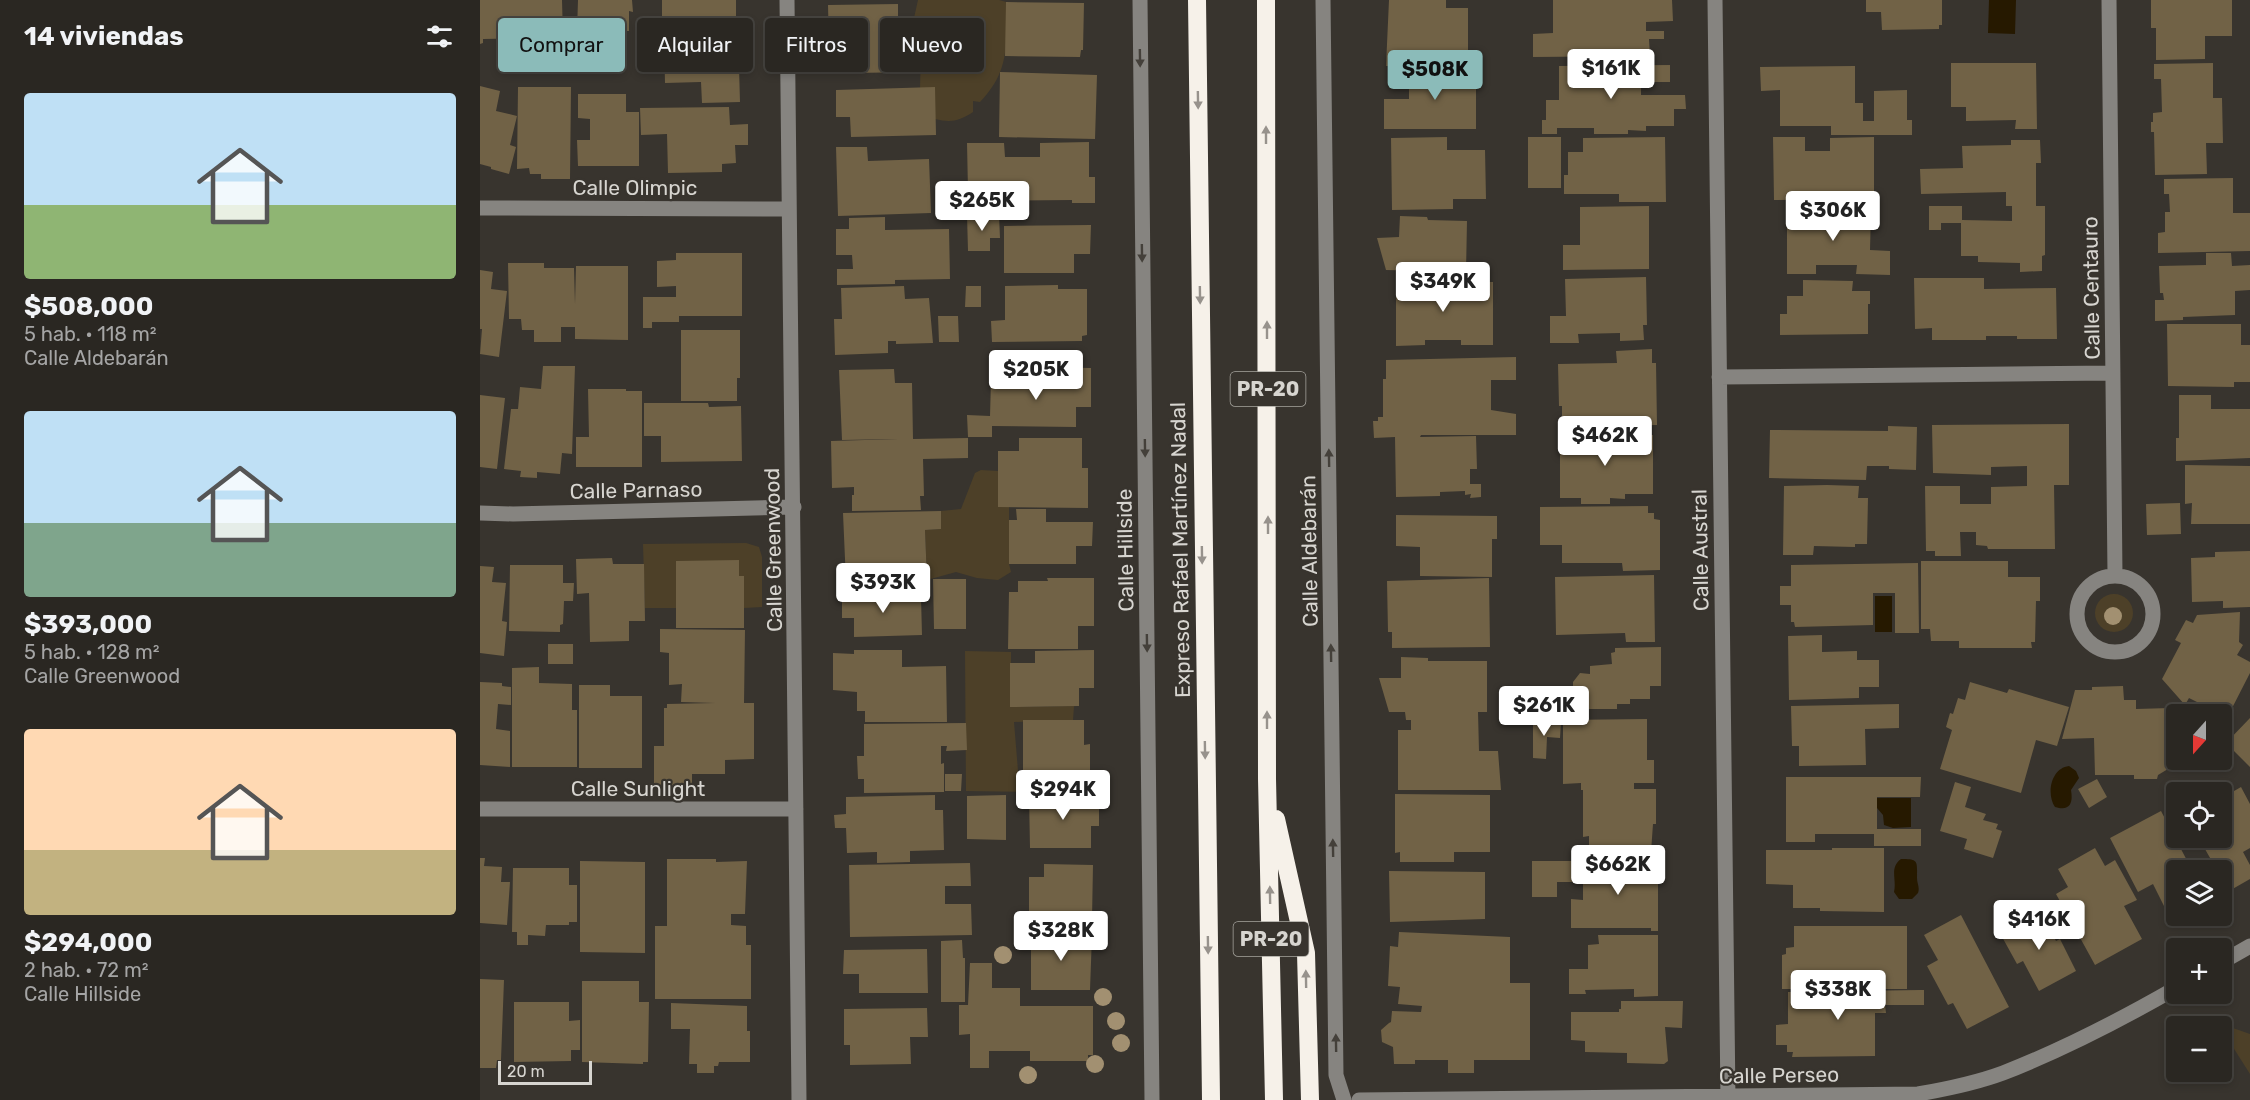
<!DOCTYPE html>
<html lang="es">
<head>
<meta charset="utf-8">
<style>
  :root { --surface:#2a2722; --page:#36332f; --text:#f1f3f6; --muted:#a5a5a5; --line:#464440; --accent:#8bbbb9 }
  body { margin:0; font-family:Rubik,sans-serif; background:var(--page); color:var(--text); height:100vh; display:flex; flex-direction:column; font-size:22px; white-space:nowrap }
  * { box-sizing:border-box; margin:0 }
  p { font-size:20px; color:var(--muted) }
  .icon { flex:none; width:33px; height:33px; fill:none; stroke:currentColor; stroke-width:2; stroke-linecap:round; stroke-linejoin:round }
  .map { position:relative; flex:1; overflow:hidden }
  .sheet { display:flex; flex-direction:column; background:var(--surface); width:480px }
  .sheet>* { flex:none }
  .guide { position:absolute; left:18px; top:18px; width:570px; height:54px; display:flex; gap:12px }
  .needle { width:39px; rotate:201deg }
  .tools { position:absolute; left:1686px; top:704px; display:grid; gap:12px }
  .tools a { display:grid; place-items:center; width:66px; height:66px; border-radius:6px; background:var(--surface); box-shadow:0 3px 9px #0003,0 0 0 2px var(--line); font-size:30px }
  .scale { position:absolute; left:18px; bottom:15px; width:94px; box-sizing:border-box; padding-left:6px; border:3px solid #d7d5d0; border-top:0; font-size:16px; line-height:21px; white-space:nowrap; color:#d7d5d0; -webkit-text-stroke:4px #38342e; paint-order:stroke }
  .price { position:absolute; translate:-50% -51px; padding:0 14px; border-radius:6px; background:#fff; color:#222; font-size:20px; line-height:39px; filter:drop-shadow(0 2px 3px #0008) }
  .price::after { content:''; position:absolute; left:50%; top:36px; width:18px; height:14px; margin-left:-9px; background:inherit; clip-path:polygon(0 0,100% 0,50% 100%) }
  .price.selected { background:var(--accent); color:#111 }
  ul { padding:0; list-style:none }
  li { display:grid; align-content:center; gap:12px; height:318px; padding:0 24px }
  li span { display:grid; place-items:center; height:186px; border-radius:6px; color:#555 }
  li>.icon { margin-inline-start:auto }
  span .icon { width:108px; height:108px; fill:#fffc; stroke-width:1 }
  li b { font-size:26px }
  h2 { display:flex; justify-content:space-between; align-items:center; height:72px; padding:0 24px; font-size:26px }
  .tag { padding:0 21px; border-radius:6px; background:var(--surface); box-shadow:0 3px 9px #0003,0 0 0 2px var(--line); font-size:21px; line-height:54px }
  .tag.selected { background:var(--accent); color:#111 }
  main { display:flex; flex:1; min-height:0 }
  .map>svg:first-child { display:block }
  .green { fill:#4d4028 }
  .water { fill:#261900 }
  .building { fill:#716246 }
  .lines { fill:none; stroke-linecap:round; stroke-linejoin:round }
  .minor { stroke:#868480; stroke-width:15 }
  .highway { stroke:#f6f1e9; stroke-width:18 }
  .tree { fill:#a29071 }
  .oneway { fill:#44403a }
  .oneway2 { fill:#97928c }
  .labels { text-anchor:middle; dominant-baseline:central; stroke-width:4.5; stroke-linejoin:round; paint-order:stroke }
  .shield { fill:#38342e; stroke:#a7a59f; stroke-width:1.5 }
  .shield-label { font-size:20px; font-weight:bold; fill:#d7d5d0 }
  .street-label { font-size:21px; fill:#d7d5d0; stroke:#38342e }
</style>
</head>
<body>
<main>
<section class="sheet">
<h2>14 viviendas<svg class="icon" aria-label="filters" viewBox="0 0 24 24"><path d="M4 7h16M4 17h16"/><circle cx="9" cy="7" r="2"/><circle cx="15" cy="17" r="2"/></svg></h2>
<ul>
<li><span style="background:linear-gradient(#bfe0f5 60%,#8fb573 0)"><svg class="icon" aria-label="home" viewBox="0 0 24 24"><path d="M3 11l9-7 9 7M6 9v11h12V9"/></svg></span><div><b>$508,000</b><p>5 hab. · 118 m²</p><p>Calle Aldebarán</p></div></li>
<li><span style="background:linear-gradient(#bfe0f5 60%,#7fa58c 0)"><svg class="icon" aria-label="home" viewBox="0 0 24 24"><path d="M3 11l9-7 9 7M6 9v11h12V9"/></svg></span><div><b>$393,000</b><p>5 hab. · 128 m²</p><p>Calle Greenwood</p></div></li>
<li><span style="background:linear-gradient(#ffd9b3 65%,#c2b280 0)"><svg class="icon" aria-label="home" viewBox="0 0 24 24"><path d="M3 11l9-7 9 7M6 9v11h12V9"/></svg></span><div><b>$294,000</b><p>2 hab. · 72 m²</p><p>Calle Hillside</p></div></li>
</ul>
</section>
<div class="map">
<svg width="1770" height="1100" viewBox="0 0 1770 1100">
  <rect width="100%" height="100%" fill="#38342e"/>
  <path class="green" d="M438,0H519L526,2C526,43 531,70 500,102L493,101V112C479,121 471,123 455,119L440,88L441,51H452V18H434Z
    M501,470L518,471V507H529V564L531,572L518,580L497,578L476,572L447,580L445,530L461,529V511L481,509L495,473Z
    M266,543L279,547L282,557V607L264,608V576H259V561H196V608H165L163,544Z
    M1615 613a19 19 0 1 1 38 0a19 19 0 1 1-38 0Z
    M485,651L531,652V707L594,706L593,720L534,722L539,783L549,785L550,792L486,791Z
    M1750,1027L1770,1034V1074L1744,1033L1746,1029Z"/>
  <path class="water" d="M1509,0H1536L1535,34L1508,33Z
    M1395,596H1412V632H1395Z
    M1589,766L1596,771L1599,778L1591,790C1593,802 1591,812 1575,807C1566,794 1571,768 1589,766Z
    M1397,798H1431V827L1413,828L1404,825L1403,815L1397,808Z
    M1421,859C1439,859 1437,861 1437,878C1437,884 1440,887 1438,893L1432,899H1419L1414,892C1417,879 1409,868 1421,859Z"/>
  <path class="building" d="M0,0H82L83,37H75V64H51V38L3,39V43L0,44Z
    M98,0H152L153,12L149,11V31H97Z
    M182,0H256V16H240V28H200V19H182Z
    M909,0H966V8H988V66H906Z
    M1073,0H1192L1193,21L1166,22V31H1184V39H1169L1170,56L1053,57V34L1073,33Z
    M1386,0H1462V25H1459V29L1402,30L1401,12H1386Z
    M1671,0H1752V36H1725V59L1676,60V28H1671Z
    M526,2L604,3L603,50H601L600,57L525,56Z
    M418,4V18H452V51H441V72L370,73V47H349L348,5Z
    M258,32L260,102L222,103L221,82L185,83L184,40L229,39V33Z
    M1471,63H1556L1557,129H1535L1536,120L1486,121V107H1471Z
    M1733,63V98H1742L1743,143H1726L1727,174L1675,175L1674,132H1671V122H1673V113L1682,112L1681,79H1674V64Z
    M1190,65V82H1161V95H1205L1206,109H1194V126H1166V131L1148,130V134H1114V128H1077V134H1062V120H1066V100H1079V66Z
    M1375,66V103H1383V121H1394V91L1427,90V120H1432V135H1351V126H1300V90L1281,91L1280,67Z
    M929,68L996,69V129H904V99H929Z
    M520,72L617,75L615,139L519,137Z
    M0,86L20,91L16,111L37,116L30,145L36,147L29,174L11,169V167L0,164Z
    M38,87H91L90,179H61V174H50L49,168L37,169Z
    M455,87L456,135L371,137L370,117H356V90Z
    M98,94H146V112H159V166H98L97,140H110V119L98,118Z
    M249,107L250,125L268,124V145H255L256,163L242,164V172L188,173L187,134L161,135L160,108Z
    M967,137V150H1005L1006,199H973V209L912,210L911,138Z
    M1048,137H1081V188H1048Z
    M1185,137L1186,202H1139V194H1084V175H1088V152H1103V138Z
    M1293,137H1325V151H1350V138L1394,137V199L1294,200Z
    M1531,140H1560L1561,163H1556V206H1565V255L1562,256V271L1540,272V263L1498,262V256H1481V223H1461V230H1449V206H1482V220L1532,221V206H1526V192L1441,194L1440,169L1483,168L1482,146L1531,145Z
    M609,142V177H615V203H592V200L497,201V191H488L487,143H524L525,157H560V143Z
    M356,147H387L388,161L449,159L451,213L358,216Z
    M1753,178V213H1770V251L1678,253V233L1685,232V212H1690L1689,194H1684V179Z
    M1169,206V269L1083,270V245H1100V207Z
    M1307,210H1391L1390,250L1410,251V275L1376,274L1377,265H1336V274H1307Z
    M487,215H519L520,238H510V251H488Z
    M920,216L947,217L948,220L987,221L986,272L906,270L897,238L919,237Z
    M405,217V230L469,229L470,279L415,280V284L357,285V269H373L372,255H356V229H369V218Z
    M611,225L610,254H594V273H524V226Z
    M196,253H262V316H199V322H172V328H163V297H196V286L177,287V261L196,260Z
    M1726,253H1751L1752,266L1770,265V290L1755,291V315L1703,317V320L1675,321V300H1684L1683,293H1680L1679,266L1726,265Z
    M28,263H64V268H94L95,304L96,266H148V340L95,339V327H81V342H54V330H42L41,319H29Z
    M0,270L13,272L11,289L27,291L19,357L0,354L2,329H0Z
    M1166,277L1167,325H1163L1164,340L1140,341V333L1098,334L1099,343H1070V316H1086L1085,279Z
    M1434,278H1504V289L1576,288L1577,339H1537V336H1506V340H1452V328L1435,329Z
    M959,279V293L989,292L988,282H1013V345H981V340H945V345L916,346V280Z
    M1323,280L1373,281L1372,291H1390V304H1388V334L1300,335V314H1307V296H1323Z
    M578,285V289H607V335L602,336V341L512,342L511,321L525,320V286Z
    M424,286L425,299L449,298L453,343L416,344V341H408V353L355,355L354,319H362L361,288Z
    M486,286H501V307H485Z
    M458,316H478L479,342H459Z
    M1687,324H1761V345H1770V382H1754V387L1688,386Z
    M201,330H260V378H257V401H201Z
    M1172,349V363H1176L1177,425L1082,427V406H1079L1078,364L1137,363L1136,351Z
    M1036,357V380H1011V410L1036,414V435H941L940,437L996,436L997,469H990V484H1001V497L990,498L991,494L985,495V491L960,492V496L916,497L915,437L894,438L893,421H898V417H903V379H906V360Z
    M63,366H95L92,454L82,453L80,474L57,472V478L40,477L41,471L24,469L31,409H38L40,387L61,389Z
    M558,367L611,368V407H596V427L512,426V437H488L487,415L510,416L511,380H557Z
    M414,369L415,383H432L433,439L488,438V458L443,459L444,496H440L441,510L372,511V495H374V487L352,488L351,441L418,439L362,440L359,370Z
    M108,389H146V391H162V467H96V437H109Z
    M0,395L25,398L17,469L0,467Z
    M1699,395H1731V409H1770V458L1696,461V438H1699Z
    M164,403H228L229,407L261,406L262,461L181,462V436H164Z
    M1589,424V485H1574L1575,549H1508L1507,546L1496,545V532H1480L1481,556H1455V551H1446L1445,486H1480V504H1511V487L1547,486V466L1511,467V475L1453,473L1452,425Z
    M1408,426L1437,427L1436,470L1409,469V466H1387L1386,480L1289,478L1290,430L1408,431Z
    M1080,434L1173,435V494H1145V499L1130,498V504H1101V498H1080Z
    M539,438H602V468H608V508L518,507V451H539Z
    M1705,465L1770,466V524H1711L1712,503L1705,504Z
    M1347,485L1379,486L1378,498H1388L1387,544H1375V547L1334,546L1333,555H1303L1304,486Z
    M1700,503L1701,534L1667,535L1666,504Z
    M1168,506V513H1174V519L1180,520V570L1143,571L1142,563H1082V545H1060V507Z
    M536,509H566V522H613L612,546H596V564H529V520H537Z
    M461,511V529L445,530L447,580L366,582L363,513Z
    M916,515L1017,516V539H1012V577L940,576V547L916,546Z
    M1770,551V607L1743,608V601L1712,602L1711,558L1735,557V552Z
    M132,558L133,564H164L165,621H149V641L110,642L109,593L97,594L96,559Z
    M259,560V576H264V628H196V561Z
    M1441,561H1528V577H1560V601H1556L1555,642H1551L1552,648H1479V641H1451L1450,629H1441Z
    M1438,563L1439,633H1415V593H1393V625L1315,627L1314,622H1311V605H1300V586H1311V565Z
    M30,565H83V583H94L93,601H84L83,624L80,625V632L29,631Z
    M0,566L14,567L12,582L26,583L22,621L27,622L24,656L0,653Z
    M1174,575L1175,642H1146L1145,633L1076,635L1075,577Z
    M567,578H614V626H598V649H528L529,592H538V581H568Z
    M1009,578L1010,647L912,648V632H908L907,581Z
    M453,579H486V629H454Z
    M389,583H407V598L441,597L442,635L374,637V618H362V596H389Z
    M1760,612L1759,642L1763,645L1757,655L1770,662V673L1749,714L1731,704L1729,708L1709,698L1705,705L1682,679L1701,643L1695,640L1706,620L1713,623L1717,615Z
    M180,629L265,630L264,703H274V759L245,760V774H212V786H174V746H184V708H187V704L235,703L201,702L202,684L189,685V653L180,652Z
    M1342,635V652L1377,651V660H1399V687H1379V698L1309,700L1308,636Z
    M68,644H93V664H68Z
    M1181,647V686H1170V699H1150V704H1137V709H1109V705L1093,706V682L1100,673L1110,674V666L1132,664L1131,653L1135,652V648Z
    M374,650H422V667L466,666L467,722H385V711H377V692L353,690V653L374,654Z
    M614,650V688H599V706L530,707V663H555V651Z
    M921,657L948,658V661H1007V712H998L999,751H1018L1021,790H918V730H931V720H926L925,712H909L899,678H921Z
    M59,667V683L92,684V710H97V767H32V668Z
    M0,682L22,683V686L31,687V705L18,704L16,729L30,731V767L0,765Z
    M1490,682L1527,693L1529,689L1589,707L1577,746L1556,740L1541,793L1460,769L1472,730L1466,727L1470,713L1473,714L1478,698L1485,700Z
    M99,685H130V696H162V768H99Z
    M1643,686L1644,700H1656V709L1690,708L1693,766L1678,775L1677,779H1654V775H1615L1614,738L1582,739L1595,690H1612V687Z
    M1053,695H1081V721H1049V711H1053Z
    M1419,704V728L1385,729L1386,765L1319,766V746H1312L1311,706Z
    M1770,718V767L1746,743Z
    M1167,719V760H1174V783H1154V789H1176V824H1173L1171,852L1109,851V836L1103,837V790H1101V783L1083,784V720Z
    M543,720H604V745L610,744V790L556,791V778L543,779Z
    M1053,722L1081,723L1080,738L1067,737L1066,759L1053,758Z
    M486,723L487,750L466,751L467,746H461V764L464,763V792L384,793V779H378L377,756H384V724Z
    M465,774H482L481,791H465Z
    M1306,777H1441L1440,797H1397V829H1441V846H1394V834H1335V842H1306Z
    M1617,779L1627,797L1609,808L1598,789Z
    M1475,782L1491,787L1485,807L1506,814L1503,820L1518,824L1516,829L1522,831L1513,858L1484,849L1487,839L1460,831Z
    M1761,787L1770,804V848L1763,852L1770,865V879L1749,891L1742,878V870H1737L1718,837H1742V798Z
    M915,794L1010,795V852H974V862H920V852L915,853Z
    M455,795V810H463L464,850L430,851V862L397,863V852L367,853L366,828H355L354,815L366,814V797Z
    M526,795V840L487,839V796Z
    M549,795H619V826H611V848H550Z
    M1681,811L1712,870H1696V915H1714L1694,926L1673,884L1658,892L1630,838Z
    M1352,848H1404V912L1340,911V908H1313V885L1286,884V850H1352Z
    M1615,848L1625,866L1635,860L1657,900L1644,906L1662,939L1615,965L1576,894L1588,887L1578,869Z
    M0,858H5L4,866L22,867L21,882H30L27,925L0,923Z
    M187,859H236V862L267,861L265,914H251V925L266,926V945H271V999H175V926H187Z
    M1178,860V931H1171V928H1091V899L1103,900V861Z
    M100,861L165,862V953L100,952Z
    M1052,861H1093V882H1077V897H1052Z
    M490,863L491,886H465V904H491L492,935L370,937L369,865Z
    M564,864L613,865L612,919H549V877H564Z
    M33,868H89V885H97V922H89V925H66L65,936L48,935V945H37V932H32Z
    M909,871L1005,872V919L910,922Z
    M1560,911L1576,941L1580,939L1596,971L1559,991L1543,961L1537,964L1521,935L1532,929L1533,932L1543,927L1540,921Z
    M1481,915L1529,1007L1487,1029L1473,1003L1468,1005L1447,966L1458,960L1444,935Z
    M1314,926H1427V989H1302V955L1306,954V948L1314,947Z
    M919,932L1030,937V983H1050V1060H994V1073H968V1060H935V1064H914L913,1047L902,1042L901,1030L909,1023L911,1022L912,1011L941,1012L942,1006L918,1004L920,987L908,986L910,946L918,947Z
    M551,934L612,935L610,990H551Z
    M1118,935H1178V996L1154,997V989L1105,990L1106,994H1089V969H1108V945L1119,944Z
    M482,940L483,958H485V1002H461V941Z
    M447,949L448,993H379V974H363L364,950Z
    M490,963H512V988H540V1006H613V1055H608V1061H550V1051H509V1068H490V1034L479,1035V1005H488Z
    M0,979L24,980L21,1060H17L16,1068H0Z
    M102,981H159V1002H169L168,1062H163V1064L102,1062Z
    M1440,990H1444V1005H1405L1406,1013H1395V1056L1312,1057L1313,1052H1307V1045H1296V1025L1308,1024V992Z
    M1141,1001H1203L1202,1028L1185,1027L1188,1061L1184,1064L1147,1063V1053L1105,1052V1041L1091,1040V1012H1139V1009H1141Z
    M34,1002H89V1021L100,1020V1050H91V1061L34,1062Z
    M191,1003L267,1006V1031H270V1062H239L238,1066H234V1073H217V1064H209L210,1029H191Z
    M447,1008L448,1037H430L431,1064L370,1065V1045H364V1009Z"/>
  <g class="lines">
    <path class="minor" d="M307,0L319,1100
      M660,0L672,1100
      M843,0L856,1075L864,1100
      M1235,0L1248,1100
      M1629,0L1635,575
      M0,208L309,209
      M1239,377L1633,373
      M0,513L33,514L314,507
      M1597 614a38 38 0 1 1 76 0a38 38 0 1 1-76 0Z
      M0,809H316
      M1742,962L1770,946
      M879,1100L1438,1094C1467,1089 1496,1083 1523,1073C1582,1050 1642,1019 1696,988"/>
    <path class="highway" d="M717,0L731,1100
      M786,0L787,779L794,1100
      M796,819L826,953L830,1100"/>
  </g>
  <g class="tree">
    <circle cx="1633" cy="616" r="9"/>
    <circle cx="523" cy="955" r="9"/>
    <circle cx="623" cy="997" r="9"/>
    <circle cx="636" cy="1021" r="9"/>
    <circle cx="641" cy="1043" r="9"/>
    <circle cx="615" cy="1064" r="9"/>
    <circle cx="548" cy="1075" r="9"/>
  </g>
  <defs><path id="oneway-solid" d="M-6-.8H1V-3.2L6.5 0L1 3.2V.8H-6Z" transform="scale(1.5)"/></defs>
  <g class="oneway">
    <use href="#oneway-solid" transform="translate(660 58) rotate(89)"/>
    <use href="#oneway-solid" transform="translate(662 253) rotate(89)"/>
    <use href="#oneway-solid" transform="translate(665 448) rotate(89)"/>
    <use href="#oneway-solid" transform="translate(849 458) rotate(-91)"/>
    <use href="#oneway-solid" transform="translate(667 643) rotate(89)"/>
    <use href="#oneway-solid" transform="translate(851 653) rotate(-91)"/>
    <use href="#oneway-solid" transform="translate(853 848) rotate(-91)"/>
    <use href="#oneway-solid" transform="translate(856 1043) rotate(-91)"/>
  </g>
  <g class="oneway2">
    <use href="#oneway-solid" transform="translate(718 100) rotate(89)"/>
    <use href="#oneway-solid" transform="translate(786 135) rotate(-90)"/>
    <use href="#oneway-solid" transform="translate(720 295) rotate(89)"/>
    <use href="#oneway-solid" transform="translate(787 330) rotate(-90)"/>
    <use href="#oneway-solid" transform="translate(788 525) rotate(-90)"/>
    <use href="#oneway-solid" transform="translate(722 555) rotate(89)"/>
    <use href="#oneway-solid" transform="translate(787 720) rotate(-90)"/>
    <use href="#oneway-solid" transform="translate(725 750) rotate(89)"/>
    <use href="#oneway-solid" transform="translate(790 895) rotate(-91)"/>
    <use href="#oneway-solid" transform="translate(728 945) rotate(89)"/>
    <use href="#oneway-solid" transform="translate(826 979) rotate(-91)"/>
  </g>
  <g class="labels">
    <g class="shield">
      <rect x="750.5" y="372" width="75" height="34" rx="4.5"/>
      <rect x="753.5" y="922" width="75" height="34" rx="4.5"/>
    </g>
    <g class="shield-label">
      <text x="788" y="389">PR-20</text>
      <text x="791" y="939">PR-20</text>
    </g>
    <g class="street-label">
      <text x="155" y="187">Calle Olimpic</text>
      <text transform="translate(1611 288) rotate(-91)">Calle Centauro</text>
      <text transform="translate(156 490) rotate(-1)">Calle Parnaso</text>
      <text transform="translate(293 550) rotate(-91)">Calle Greenwood</text>
      <text transform="translate(645 550) rotate(-91)">Calle Hillside</text>
      <text transform="translate(700 550) rotate(-91)">Expreso Rafael Martínez Nadal</text>
      <text transform="translate(1220 550) rotate(-91)">Calle Austral</text>
      <text transform="translate(829 551) rotate(-91)">Calle Aldebarán</text>
      <text x="158" y="788">Calle Sunlight</text>
      <text transform="translate(1299 1075) rotate(-1)">Calle Perseo</text>
    </g>
  </g>
</svg>
<div class="tools">
<a><svg class="needle" viewBox="-14 -14 28 28"><path d="M0-13l5 13h-10z" fill="#e53935"/><path d="M0 13l5-13h-10z" fill="#a5a5a5"/></svg></a>
<a><svg class="icon" aria-label="locate" viewBox="0 0 24 24"><circle cx="12" cy="12" r="6"/><path d="M12 2v4M12 18v4M2 12h4M18 12h4"/></svg></a>
<a><svg class="icon" aria-label="layers" viewBox="0 0 24 24"><path d="M12 4l9 5-9 5-9-5zM3 14l9 5 9-5"/></svg></a>
<a>+</a>
<a>−</a>
</div>
<div class="scale">20 m</div>
<b class="price" style="left:1131px;top:100px">$161K</b>
<b class="price selected" style="left:955px;top:101px">$508K</b>
<b class="price" style="left:502px;top:232px">$265K</b>
<b class="price" style="left:1353px;top:242px">$306K</b>
<b class="price" style="left:963px;top:313px">$349K</b>
<b class="price" style="left:556px;top:401px">$205K</b>
<b class="price" style="left:1125px;top:467px">$462K</b>
<b class="price" style="left:403px;top:614px">$393K</b>
<b class="price" style="left:1064px;top:737px">$261K</b>
<b class="price" style="left:583px;top:821px">$294K</b>
<b class="price" style="left:1138px;top:896px">$662K</b>
<b class="price" style="left:1559px;top:951px">$416K</b>
<b class="price" style="left:581px;top:962px">$328K</b>
<b class="price" style="left:1358px;top:1021px">$338K</b>
<div class="guide">
<a class="tag selected">Comprar</a>
<a class="tag">Alquilar</a>
<a class="tag">Filtros</a>
<a class="tag">Nuevo</a>
</div>
</div>
</main>
</body>
</html>
